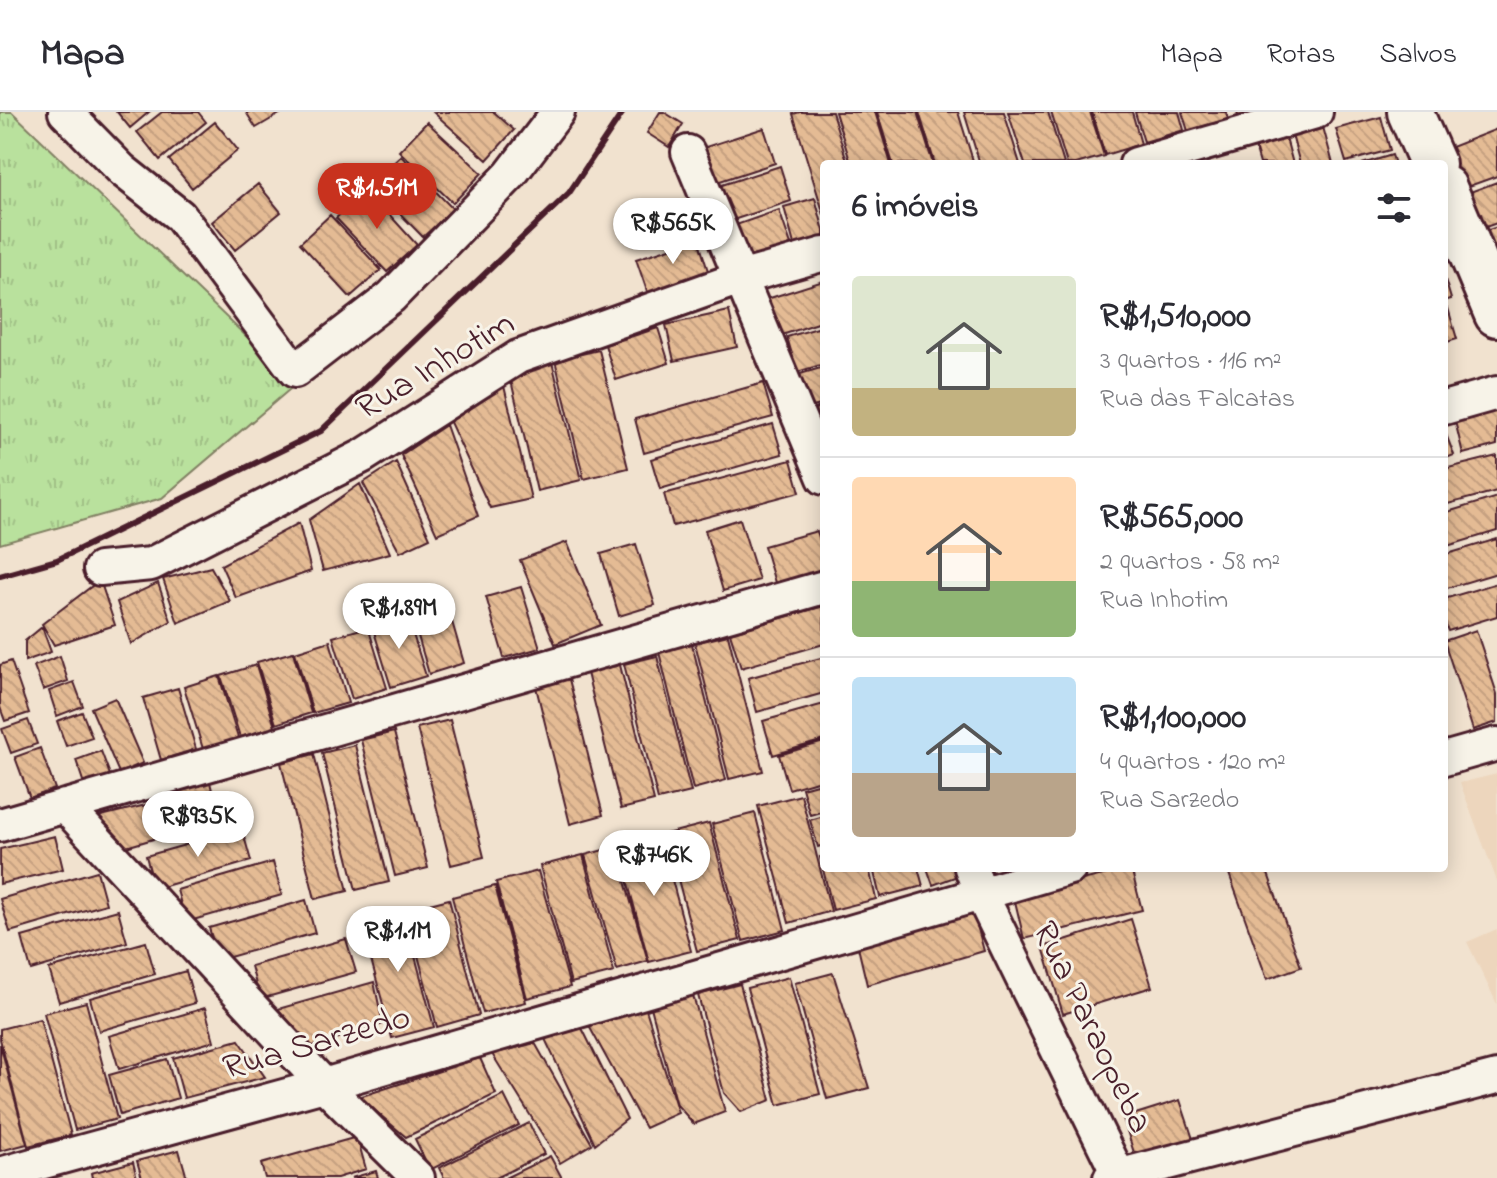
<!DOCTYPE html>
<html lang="pt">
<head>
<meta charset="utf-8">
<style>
  :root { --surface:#fff; --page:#f7f7f7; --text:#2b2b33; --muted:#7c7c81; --line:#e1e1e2; --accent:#c8321e }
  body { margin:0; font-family:"Indie Flower",sans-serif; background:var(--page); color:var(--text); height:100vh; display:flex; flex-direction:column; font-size:30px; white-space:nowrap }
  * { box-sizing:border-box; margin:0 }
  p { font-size:26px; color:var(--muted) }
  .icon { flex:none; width:44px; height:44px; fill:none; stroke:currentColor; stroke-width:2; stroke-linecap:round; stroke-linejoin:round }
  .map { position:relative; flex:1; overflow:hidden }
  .sheet { position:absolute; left:820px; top:48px; width:628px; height:712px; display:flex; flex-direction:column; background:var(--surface); border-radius:8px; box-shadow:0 4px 20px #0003 }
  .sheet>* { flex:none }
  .price { position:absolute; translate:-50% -68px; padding:0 18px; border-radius:28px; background:#fff; color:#222; font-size:26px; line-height:52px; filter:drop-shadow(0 2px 4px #0008) }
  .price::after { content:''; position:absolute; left:50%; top:48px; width:24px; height:18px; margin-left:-12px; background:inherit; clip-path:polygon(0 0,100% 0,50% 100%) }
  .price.current { background:var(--accent); color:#fff }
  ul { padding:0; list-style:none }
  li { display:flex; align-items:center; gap:24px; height:200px; padding:0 32px }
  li+li { border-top:2px solid var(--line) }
  li span { display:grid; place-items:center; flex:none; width:224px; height:160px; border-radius:8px; color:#555 }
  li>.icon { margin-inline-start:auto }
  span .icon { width:96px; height:96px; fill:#fffc; stroke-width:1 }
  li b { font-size:34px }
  h2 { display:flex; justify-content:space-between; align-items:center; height:96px; padding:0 32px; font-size:34px }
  header { display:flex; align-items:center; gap:48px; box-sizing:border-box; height:112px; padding:0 40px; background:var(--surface); border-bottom:2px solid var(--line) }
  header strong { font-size:38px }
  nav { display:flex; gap:44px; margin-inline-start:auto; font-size:28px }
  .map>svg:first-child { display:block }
  .built { fill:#edd6bd }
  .grass { fill:url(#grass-tufts); stroke:#828064; stroke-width:2 }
  .building { fill:url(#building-back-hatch); stroke:#4a1f2b; stroke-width:2 }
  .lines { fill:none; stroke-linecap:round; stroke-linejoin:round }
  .street-casing { stroke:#4a1f2b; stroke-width:38 }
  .secondary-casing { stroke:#4a1f2b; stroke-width:50 }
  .street { stroke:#f7f3e8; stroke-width:32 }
  .secondary { stroke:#f7f3e8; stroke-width:44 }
  .rail { stroke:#4a1f2b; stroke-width:6 }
  .labels { text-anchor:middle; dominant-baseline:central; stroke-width:6; stroke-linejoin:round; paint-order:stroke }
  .street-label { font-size:36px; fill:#4a1f2b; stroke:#f7f3e8 }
</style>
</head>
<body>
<header>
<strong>Mapa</strong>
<nav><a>Mapa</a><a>Rotas</a><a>Salvos</a></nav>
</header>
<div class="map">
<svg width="1497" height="1066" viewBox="0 0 1497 1066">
  <defs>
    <pattern id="grass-tufts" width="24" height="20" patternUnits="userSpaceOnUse" patternTransform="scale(2)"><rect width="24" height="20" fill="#b9e19d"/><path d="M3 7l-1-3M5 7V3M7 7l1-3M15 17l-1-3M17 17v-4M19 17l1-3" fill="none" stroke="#a1c187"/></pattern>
    <pattern id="building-back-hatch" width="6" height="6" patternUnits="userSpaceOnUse" patternTransform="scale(2)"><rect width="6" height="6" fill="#e4bb94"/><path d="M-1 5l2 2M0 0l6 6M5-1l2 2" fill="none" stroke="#c5a080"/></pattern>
  </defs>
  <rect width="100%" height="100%" fill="#f1e2cf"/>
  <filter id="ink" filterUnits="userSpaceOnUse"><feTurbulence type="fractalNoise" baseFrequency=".0125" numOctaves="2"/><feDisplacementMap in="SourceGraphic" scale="16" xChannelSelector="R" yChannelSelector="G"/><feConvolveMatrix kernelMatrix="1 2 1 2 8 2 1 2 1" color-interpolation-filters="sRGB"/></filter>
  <g filter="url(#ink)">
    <path class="built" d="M1497,662V769L1460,671Z
      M1497,817V892L1467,830Z"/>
    <path class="grass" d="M0,0H12L296,272L162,386L0,432Z"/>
    <path class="building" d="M117,0H149L130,16Z
      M162,0H198L206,10L160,48L137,20Z
      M246,0H283L256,16Z
      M433,0H494L514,18L487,48Z
      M660,0H664L683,12L669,35L647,21Z
      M800,0H832L848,52H824V103L793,2Z
      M835,0H875L891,52H851Z
      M877,0H917L933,52H893Z
      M919,0H958L974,52H935Z
      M964,0H1004L1020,52H980Z
      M1008,0H1048L1064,52H1025Z
      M1051,0H1090L1104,44L1076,52H1067Z
      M1092,0H1132L1141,32L1105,43Z
      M1135,0H1179L1184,18L1144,30Z
      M1182,0H1226L1228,7L1188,19Z
      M1237,0H1269L1239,8Z
      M1381,5L1390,38L1346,50L1336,17Z
      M215,10L238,38L192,76L169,48Z
      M427,10L482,61L453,91L399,39Z
      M1323,15L1333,52H1300L1292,23Z
      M764,16L775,51L714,71L703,36Z
      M1497,17V64L1461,77L1446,37Z
      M1286,26L1293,52H1260L1255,35Z
      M1392,43L1395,52H1362Z
      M401,44L453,97L423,125L371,72Z
      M780,54L791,89L730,109L719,74Z
      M1497,70V111L1474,119L1462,83Z
      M258,72L281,100L235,138L212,110Z
      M367,78L417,133L387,160L336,106Z
      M815,86L824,119V128L795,136L784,95Z
      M779,98L791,133L744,148L733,114Z
      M330,103L381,158L350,185L300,131Z
      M1497,115V145L1487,149L1475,122Z
      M698,127L709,162L648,182L636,147Z
      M1444,164L1451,187L1444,189Z
      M823,169L824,209L779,224L767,187Z
      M1448,196L1457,227L1444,231V197Z
      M729,199L737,235L674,249L666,213Z
      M824,214V252L797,260L787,225Z
      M658,216L669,251L616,268L605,233Z
      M599,238L628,356L584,367L555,248Z
      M552,250L581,368L537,379L509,260Z
      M824,255V292L809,296L800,262Z
      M763,271L773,305L644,341L635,307Z
      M504,274L531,387L490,396L448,306Z
      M824,294V327L815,297Z
      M1497,298V333L1463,342L1455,309Z
      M773,312L782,342L660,377L651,347Z
      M446,313L478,404L437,422L401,343Z
      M1444,317L1454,343L1444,347Z
      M1497,344V379L1444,393V357Z
      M791,348L800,380L673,414L664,382Z
      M396,350L430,426L400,440L363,371Z
      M360,372L390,441L323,459L309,408Z
      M1497,385V419L1444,435V401Z
      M740,407L759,468L723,479L705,418Z
      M299,411L311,459L236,486L221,453Z
      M817,419L824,442V459L776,474L764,434Z
      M1497,427V461L1444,477V443Z
      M567,430L601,513L555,532L520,448Z
      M636,432L655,493L619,504L601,442Z
      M211,455L230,489L178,511L163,467Z
      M100,468L115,513L54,533L42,512Z
      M158,471L171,509L131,532L117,490Z
      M1497,471V504L1448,519L1444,507V487Z
      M521,475L540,536L504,546L486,485Z
      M446,489L464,551L429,562L411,500Z
      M824,494V532L741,556L730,521Z
      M407,503L426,564L391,575L372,513Z
      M42,515L51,540L25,549V529Z
      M368,515L387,576L352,587L333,525Z
      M1476,518L1497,582V610L1473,618L1444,529Z
      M728,523L763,659L729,667L695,531Z
      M330,529L348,591L313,601L295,540Z
      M692,532L726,668L693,677L659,540Z
      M293,540L311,601L276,612L257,550Z
      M60,544L68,569L43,578L34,554Z
      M657,544L691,680L658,688L624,552Z
      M824,545V581L757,600L748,566Z
      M11,549L29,601L5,609L0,595V553Z
      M256,553L275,615L240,625L221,564Z
      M620,553L654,689L621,697L587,561Z
      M219,564L238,626L203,637L184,575Z
      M569,567L603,703L570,712L536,575Z
      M74,570L83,594L57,604L49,579Z
      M178,576L196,637L161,648L143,586Z
      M115,586L143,651L119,661L91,596Z
      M824,592V628L773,643L763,609Z
      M82,600L92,625L66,634L57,609Z
      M28,608L37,632L11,641L2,617Z
      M450,608L484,745L451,753L417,616Z
      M394,620L428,756L395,764L361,628Z
      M824,630V667L789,677L779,643Z
      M355,633L389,770L356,778L322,641Z
      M40,636L55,677L30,686L15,645Z
      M101,639L110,663L84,672L76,648Z
      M314,642L348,779L315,787L281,651Z
      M210,670L221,717L166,729L155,682Z
      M824,670V699L810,703L802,676Z
      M801,683L831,799L789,811L758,694Z
      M150,692L160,725L119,737L93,706Z
      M755,701L785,818L743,829L712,712Z
      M824,704V733L818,735L810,708Z
      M709,711L740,828L697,839L666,722Z
      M242,717L251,749L155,777L146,744Z
      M660,723L691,839L649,850L618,734Z
      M55,724L63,757L0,772V737Z
      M615,735L648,849L617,858L585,743Z
      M583,743L614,860L571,871L540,754Z
      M824,744V756H869L876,787L833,798L820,745Z
      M273,750L282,783L186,810L177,778Z
      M873,756H918L923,774L880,785Z
      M927,756H961L963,762L933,773Z
      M1131,756L1142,798L1024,827L1014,785Z
      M1227,756H1266L1301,855L1267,867Z
      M97,759L106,792L10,820L0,787Z
      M538,759L570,875L527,886L496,770Z
      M495,774L526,890L483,901L452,785Z
      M449,787L479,903L437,915L406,798Z
      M306,788L315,821L219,848L209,816Z
      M118,798L127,830L31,858L22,825Z
      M403,799L434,915L392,926L361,810Z
      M974,802L984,839L867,873L857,831Z
      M1131,807L1152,875L1063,902L1043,835Z
      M346,827L356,860L260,887L251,854Z
      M146,830L155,862L59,890L49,857Z
      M186,859L195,891L99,919L90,886Z
      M833,861L869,976L827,987L795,871Z
      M789,865L820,982L778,993L747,876Z
      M374,870L383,912L310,935L278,897Z
      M740,872L771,988L741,1000L724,981L698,883Z
      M693,883L725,1000L694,1012L677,993L651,895Z
      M86,890L117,1007L75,1018L44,901Z
      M645,894L678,1001L645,1016L589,914Z
      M205,896L214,929L119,957L109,924Z
      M40,907L71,1023L28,1034L0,927V917Z
      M582,916L627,1007L595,1032L545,927Z
      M239,928L265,965L184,986L173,946Z
      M535,931L592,1032L560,1051L492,942Z
      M0,932L27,1032L0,1039Z
      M480,946L496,982L406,1025L359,985Z
      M167,947L178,986L120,1003L109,963Z
      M504,983L519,1013L430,1058L415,1027Z
      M1180,988L1193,1027L1135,1044L1123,1006Z
      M529,1011L544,1042L496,1066H444L439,1056Z
      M357,1025L366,1057L337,1066H265L261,1052Z
      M179,1038L187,1066H142L137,1049Z
      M550,1044L562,1066H505Z
      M133,1050L137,1066H92L91,1061Z
      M376,1059L378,1066H351Z"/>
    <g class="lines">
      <defs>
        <path id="street" d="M65,0L122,58L180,104L295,259L391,185L510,63L558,0
          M688,40L824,366
          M1136,52L1316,0
          M1444,296L1497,281
          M100,457L151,452L363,344L518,245L740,166L824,142
          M1444,647L1497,632
          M65,694L324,973L418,1066
          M0,713L824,475
          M971,756L981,782L1120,1066
          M0,1062L324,973L1070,756
          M1110,1066L1497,965"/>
        <path id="secondary" d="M1410,0L1433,52
          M1444,76L1497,202"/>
      </defs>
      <use href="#street" class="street-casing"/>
      <use href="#secondary" class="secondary-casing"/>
      <use href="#street" class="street"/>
      <use href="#secondary" class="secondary"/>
      <path class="rail" d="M0,464L57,448L321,319L569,81L623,0"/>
    </g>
  </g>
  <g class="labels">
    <g class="street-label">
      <text transform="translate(436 255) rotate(-31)">Rua Inhotim</text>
      <text transform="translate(1091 916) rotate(64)">Rua Paraopeba</text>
      <text transform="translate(317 932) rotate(-16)">Rua Sarzedo</text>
    </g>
  </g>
</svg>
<b class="price current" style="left:377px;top:119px">R$1.51M</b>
<b class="price" style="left:673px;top:154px">R$565K</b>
<b class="price" style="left:399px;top:539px">R$1.89M</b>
<b class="price" style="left:198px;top:747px">R$935K</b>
<b class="price" style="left:654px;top:786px">R$746K</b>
<b class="price" style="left:398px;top:862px">R$1.1M</b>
<section class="sheet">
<h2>6 imóveis<svg class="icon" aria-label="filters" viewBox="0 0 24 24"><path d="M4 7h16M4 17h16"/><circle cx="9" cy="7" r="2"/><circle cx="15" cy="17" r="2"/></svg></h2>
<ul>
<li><span style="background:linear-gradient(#dfe7d0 70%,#c2b280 0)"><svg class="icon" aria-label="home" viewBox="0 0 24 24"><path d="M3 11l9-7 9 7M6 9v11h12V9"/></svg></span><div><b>R$1,510,000</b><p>3 quartos · 116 m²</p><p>Rua das Falcatas</p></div></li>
<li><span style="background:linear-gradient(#ffd9b3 65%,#8fb573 0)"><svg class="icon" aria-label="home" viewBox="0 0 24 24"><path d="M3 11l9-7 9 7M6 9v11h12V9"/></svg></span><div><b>R$565,000</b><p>2 quartos · 58 m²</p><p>Rua Inhotim</p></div></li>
<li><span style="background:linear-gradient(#bfe0f5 60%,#b9a48a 0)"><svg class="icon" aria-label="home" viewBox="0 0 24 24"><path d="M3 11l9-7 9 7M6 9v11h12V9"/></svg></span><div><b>R$1,100,000</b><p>4 quartos · 120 m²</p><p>Rua Sarzedo</p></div></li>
</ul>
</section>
</div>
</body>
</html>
